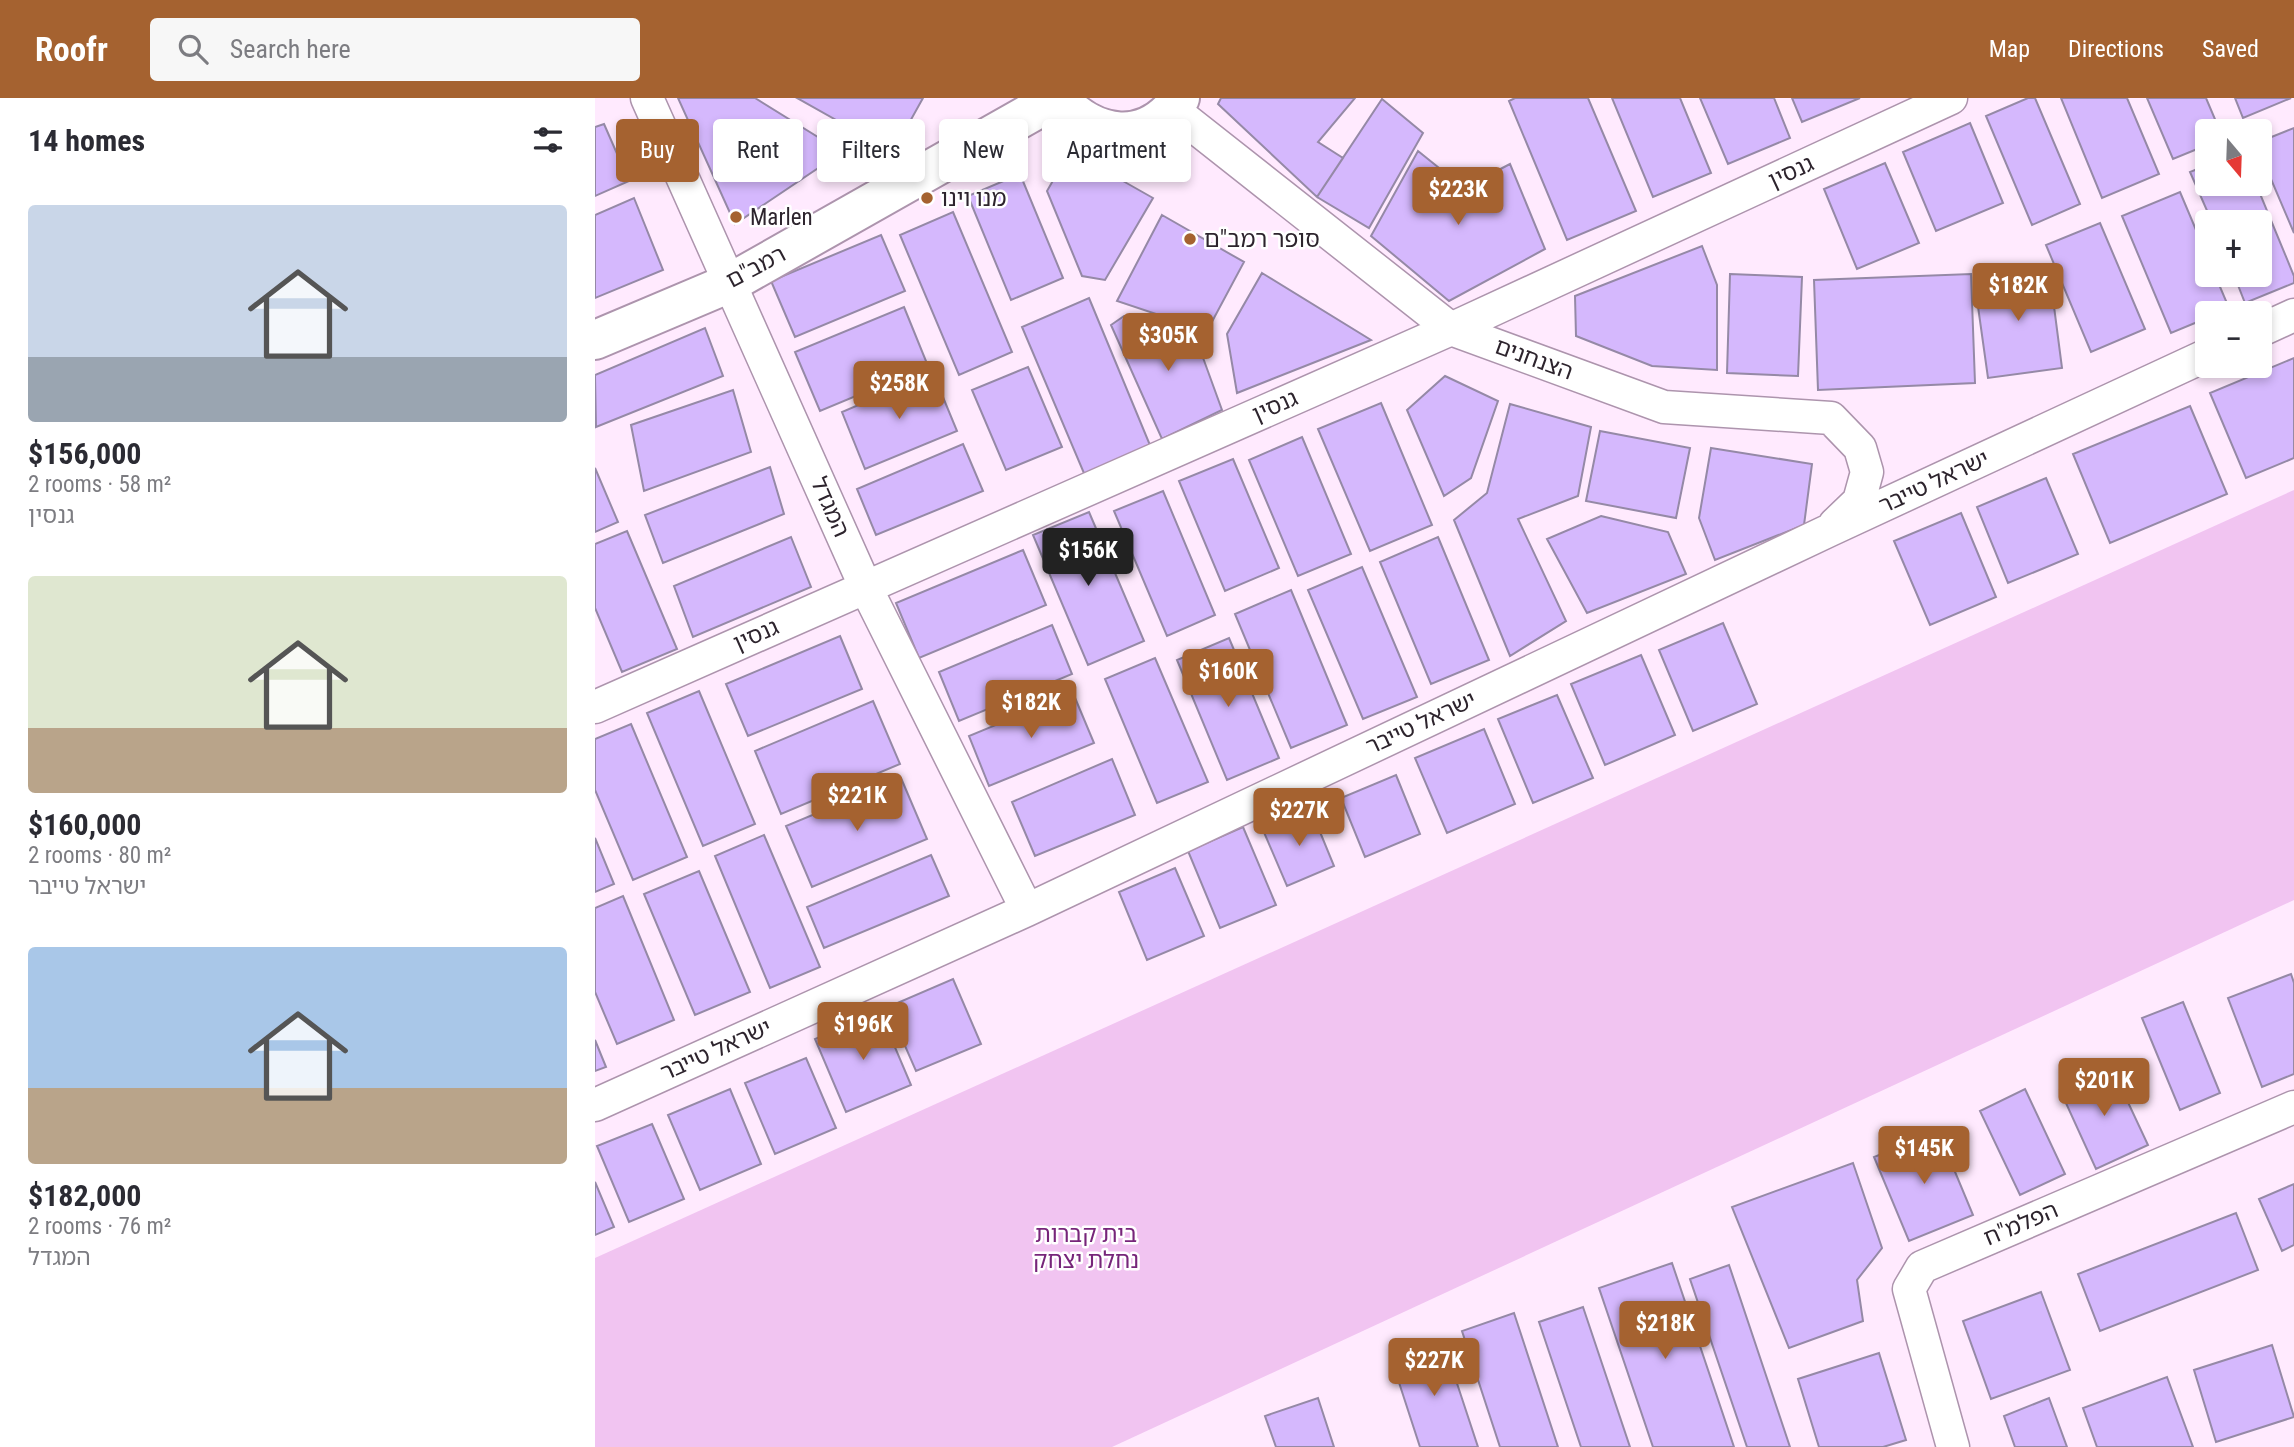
<!DOCTYPE html>
<html lang="en">
<head>
<meta charset="utf-8">
<style>
  :root { --surface:#fff; --page:#f7f7f7; --text:#2b2b33; --muted:#7c7c81; --accent:#a56230 }
  body { margin:0; font-family:"Roboto Condensed","Noto Sans Hebrew",sans-serif; background:var(--page); color:var(--text); height:100vh; display:flex; flex-direction:column; font-size:26px; white-space:nowrap }
  * { box-sizing:border-box; margin:0 }
  p { font-size:23px; color:var(--muted) }
  .icon { flex:none; width:38px; height:38px; fill:none; stroke:currentColor; stroke-width:2; stroke-linecap:round; stroke-linejoin:round }
  .map { position:relative; flex:1; overflow:hidden }
  .sheet { display:flex; flex-direction:column; background:var(--surface); width:595px }
  .sheet>* { flex:none }
  .top-card { position:absolute; left:21px; top:21px; width:665px; height:63px; display:flex; gap:14px }
  .needle { width:46px; rotate:161deg }
  .controls { position:absolute; left:1600px; top:21px; display:grid; gap:14px }
  .controls a { display:grid; place-items:center; width:77px; height:77px; border-radius:7px; background:var(--surface); box-shadow:0 4px 10px #0003; font-size:35px }
  .price { position:absolute; translate:-50% -60px; padding:0 16px; border-radius:7px; background:var(--accent); color:#fff; font-size:23px; line-height:46px; filter:drop-shadow(0 2px 4px #0008) }
  .price::after { content:''; position:absolute; left:50%; top:42px; width:21px; height:16px; margin-left:-10px; background:inherit; clip-path:polygon(0 0,100% 0,50% 100%) }
  .price.active { background:#222; color:#fff }
  ul { padding:0; list-style:none }
  li { display:grid; align-content:center; gap:14px; height:371px; padding:0 28px }
  li span { display:grid; place-items:center; height:217px; border-radius:7px; color:#555 }
  li>.icon { margin-inline-start:auto }
  span .icon { width:126px; height:126px; fill:#fffc; stroke-width:1 }
  li b { font-size:30px }
  h2 { display:flex; justify-content:space-between; align-items:center; height:84px; padding:0 28px; font-size:30px }
  .chip { padding:0 24px; border-radius:7px; background:var(--surface); box-shadow:0 4px 10px #0003; font-size:24px; line-height:63px }
  .chip.active { background:var(--accent); color:#fff }
  header { display:flex; align-items:center; gap:42px; box-sizing:border-box; height:98px; padding:0 35px; background:var(--accent); color:#fff }
  header strong { font-size:33px }
  nav { display:flex; gap:38px; margin-inline-start:auto; font-size:24px }
  .search { width:490px; height:63px; background:var(--page); display:flex; align-items:center; gap:18px; box-sizing:border-box; padding:0 24px; border-radius:7px; color:var(--muted); font-size:26px }
  main { display:flex; flex:1; min-height:0 }
  .map>svg:first-child { display:block }
  .green { fill:#f1c4f1 }
  .building { fill:#d5b8fd; stroke:#9589a6; stroke-width:2 }
  .lines { fill:none; stroke-linecap:round; stroke-linejoin:round }
  .street-casing { stroke:#ad94ad; stroke-width:35 }
  .secondary-casing { stroke:#ad94ad; stroke-width:42 }
  .street { stroke:#fff; stroke-width:32 }
  .secondary { stroke:#fff; stroke-width:38 }
  .poi-dot { fill:#a56230; stroke:#fff; stroke-width:2.5 }
  .labels { text-anchor:middle; dominant-baseline:central; stroke-width:5; stroke-linejoin:round; paint-order:stroke }
  .street-label { font-size:23px; fill:#2d242d; stroke:#fff }
  .poi-label { font-size:23px; fill:#2d242d; stroke:#fff; text-anchor:start }
  .park-label { font-size:23px; fill:#77257a; stroke:#fff }
</style>
</head>
<body>
<header>
<strong>Roofr</strong>
<div class="search"><svg class="icon" aria-label="search" viewBox="0 0 24 24"><circle cx="10" cy="10" r="6"/><path d="M15 15l6 6"/></svg>Search here</div>
<nav><a>Map</a><a>Directions</a><a>Saved</a></nav>
</header>
<main>
<section class="sheet">
<h2>14 homes<svg class="icon" aria-label="filters" viewBox="0 0 24 24"><path d="M4 7h16M4 17h16"/><circle cx="9" cy="7" r="2"/><circle cx="15" cy="17" r="2"/></svg></h2>
<ul>
<li><span style="background:linear-gradient(#c9d6e8 70%,#9aa5b1 0)"><svg class="icon" aria-label="home" viewBox="0 0 24 24"><path d="M3 11l9-7 9 7M6 9v11h12V9"/></svg></span><div><b>$156,000</b><p>2 rooms · 58 m²</p><p>גנסין</p></div></li>
<li><span style="background:linear-gradient(#dfe7d0 70%,#b9a48a 0)"><svg class="icon" aria-label="home" viewBox="0 0 24 24"><path d="M3 11l9-7 9 7M6 9v11h12V9"/></svg></span><div><b>$160,000</b><p>2 rooms · 80 m²</p><p>ישראל טייבר</p></div></li>
<li><span style="background:linear-gradient(#a9c7e8 65%,#b9a48a 0)"><svg class="icon" aria-label="home" viewBox="0 0 24 24"><path d="M3 11l9-7 9 7M6 9v11h12V9"/></svg></span><div><b>$182,000</b><p>2 rooms · 76 m²</p><p>המגדל</p></div></li>
</ul>
</section>
<div class="map">
<svg width="1699" height="1349" viewBox="0 0 1699 1349">
  <rect width="100%" height="100%" fill="#ffeafe"/>
  <path class="green" d="M1699,392V802L517,1349H0V1160Z"/>
  <path class="building" d="M83,0H160L247,54L140,126Z
    M202,0H328L298,54Z
    M626,0H760L723,44L748,60L722,99L623,6Z
    M920,0H993L1041,113L972,142L914,3Z
    M1017,0H1085L1116,75L1058,99Z
    M1105,0H1179L1195,40L1133,66Z
    M1197,0H1265L1207,24Z
    M1433,0H1440L1485,106L1437,127L1391,18Z
    M1466,0H1532L1564,76L1507,100Z
    M1552,0H1611L1625,33H1612V47L1578,61Z
    M1640,0H1696L1648,20Z
    M787,1L828,35L774,130L722,99Z
    M1375,25L1408,105L1341,133L1308,54Z
    M9,26L34,83L0,98V29Z
    M1699,30V135L1664,53V44Z
    M475,53L558,100L510,182L487,178L452,93Z
    M823,53L869,90L915,66L950,151L854,203L776,138Z
    M1290,65L1324,145L1262,171L1229,91Z
    M1612,67V86H1661L1699,178V185L1650,205L1639,177H1664V124H1617L1595,74Z
    M425,76L468,180L416,202L373,98Z
    M1585,94L1612,158V177H1620L1634,210L1622,215H1612V220L1576,235L1527,118Z
    M39,100L68,172L0,200V117Z
    M358,114L417,254L364,277L305,137Z
    M567,117L649,164L612,233L522,203Z
    M1505,125L1550,231L1496,254L1451,147Z
    M286,137L310,193L200,239L176,183Z
    M1107,148L1122,187V272L1057,268L981,238L980,198Z
    M1454,170L1467,270L1393,280L1379,180Z
    M667,175L776,242L642,295L632,236Z
    M1135,176L1207,179L1203,278L1132,275Z
    M1376,176L1380,285L1223,292L1219,182Z
    M494,200L557,352L491,380L427,229Z
    M309,209L333,268L225,313L200,254Z
    M529,218L599,235L627,312L567,341L516,227Z
    M110,230L128,278L1,329L0,277Z
    M1699,260V360L1651,380L1615,295Z
    M433,269L467,349L411,372L377,292Z
    M338,275L362,333L270,371L247,314Z
    M850,278L903,303L876,380L849,398L812,312Z
    M138,292L156,354L49,393L36,327Z
    M786,305L837,427L775,453L723,331Z
    M915,306L996,329L983,398L923,421L971,523L915,558L859,422L892,395Z
    M1595,308L1632,396L1515,445L1478,356Z
    M1005,333L1095,350L1081,420L991,403Z
    M707,339L756,456L703,478L654,362Z
    M368,346L388,393L281,437L262,391Z
    M1116,350L1217,366L1209,427L1120,462L1104,420Z
    M638,361L684,470L630,493L584,383Z
    M175,369L189,416L68,465L50,417Z
    M0,370L23,424L0,434Z
    M1451,380L1483,456L1413,485L1382,409Z
    M568,393L620,517L572,538L519,413Z
    M494,414L549,543L493,567L438,437Z
    M1366,415L1401,499L1335,527L1299,443Z
    M1006,418L1073,434L1091,476L992,515L952,441Z
    M32,433L82,551L27,574L0,510V446Z
    M196,439L216,489L98,539L79,488Z
    M843,439L894,562L836,586L785,464Z
    M428,452L451,507L324,560L301,505Z
    M767,469L822,599L768,621L713,492Z
    M696,492L752,627L696,650L640,516Z
    M1128,525L1162,606L1098,633L1064,552Z
    M457,527L477,576L364,623L344,574Z
    M245,538L267,591L153,638L131,586Z
    M634,540L684,660L632,682L582,562Z
    M1046,557L1080,637L1010,667L976,586Z
    M560,560L613,684L562,705L510,581Z
    M104,593L160,726L108,748L52,615Z
    M478,595L499,645L394,688L374,638Z
    M962,597L998,680L938,705L903,621Z
    M278,603L305,666L186,716L160,653Z
    M36,626L92,759L38,782L0,692V641Z
    M889,631L920,706L852,735L820,660Z
    M517,661L540,717L440,758L417,704Z
    M801,677L825,736L770,759L746,700Z
    M306,680L332,741L217,789L191,728Z
    M716,712L739,768L692,788L668,732Z
    M648,729L681,807L625,830L593,753Z
    M169,737L225,869L175,890L120,758Z
    M0,740L19,786L0,794Z
    M336,757L354,798L229,850L212,809Z
    M580,770L609,838L552,862L524,794Z
    M104,773L155,894L100,917L49,796Z
    M28,798L79,922L22,946L0,894V810Z
    M1696,876L1699,885V976L1667,989L1633,900Z
    M358,881L386,946L321,973L293,909Z
    M1588,904L1625,995L1585,1012L1547,920Z
    M285,914L316,987L251,1014L220,941Z
    M0,942L11,969L0,973Z
    M211,960L241,1030L180,1056L150,985Z
    M1516,968L1553,1047L1501,1071L1465,992Z
    M135,991L166,1066L105,1092L73,1017Z
    M1430,991L1470,1076L1425,1097L1385,1013Z
    M57,1026L89,1101L34,1124L2,1048Z
    M1343,1033L1378,1117L1314,1143L1279,1059Z
    M1258,1065L1287,1150L1262,1182L1268,1223L1194,1250L1137,1109Z
    M0,1084L19,1129L0,1137Z
    M1699,1086V1147L1687,1153L1664,1101Z
    M1641,1115L1663,1172L1505,1233L1483,1176Z
    M1077,1165L1139,1349H1058L1004,1190Z
    M1134,1167L1195,1349H1152L1095,1181Z
    M1446,1194L1475,1272L1396,1301L1368,1223Z
    M988,1209L1035,1349H986L944,1224Z
    M919,1215L963,1349H905L867,1233Z
    M848,1243L883,1349H825L796,1260Z
    M1677,1247L1699,1319L1621,1344L1599,1272Z
    M1284,1255L1311,1342L1288,1349H1224L1203,1281Z
    M1572,1279L1598,1349H1502L1488,1310Z
    M723,1300L739,1349H681L670,1318Z
    M1454,1300L1472,1349H1420L1409,1318Z"/>
  <g class="lines">
    <defs>
      <path id="street" d="M52,0L270,488L432,812
        M577,11L856,231L1069,309L1236,320L1265,350L1272,374L1264,403L1240,426
        M1664,233L1699,217
        M0,609L856,231L1356,0
        M0,1007L432,812L1235,432L1612,257
        M1358,1349L1314,1191L1327,1169L1699,1009"/>
      <path id="secondary" d="M464,0C499,41 552,48 585,0
        M0,242L135,185L462,0"/>
    </defs>
    <use href="#street" class="street-casing"/>
    <use href="#secondary" class="secondary-casing"/>
    <use href="#street" class="street"/>
    <use href="#secondary" class="secondary"/>
  </g>
  <g class="poi-dot">
    <circle cx="332" cy="100" r="7"/>
    <circle cx="141" cy="119" r="7"/>
    <circle cx="595" cy="141" r="7"/>
  </g>
  <g class="labels">
    <g class="street-label">
      <text transform="translate(1196 74) rotate(-25)">גנסין</text>
      <text transform="translate(161 169) rotate(-28)">רמב"ם</text>
      <text transform="translate(939 261) rotate(20)">הצנחנים</text>
      <text transform="translate(680 308) rotate(-24)">גנסין</text>
      <text transform="translate(1339 384) rotate(-25)">ישראל טייבר</text>
      <text transform="translate(235 409) rotate(66)">המגדל</text>
      <text transform="translate(161 537) rotate(-24)">גנסין</text>
      <text transform="translate(826 625) rotate(-25)">ישראל טייבר</text>
      <text transform="translate(121 952) rotate(-24)">ישראל טייבר</text>
      <text transform="translate(1426 1126) rotate(-23)">הפלמ"ח</text>
    </g>
    <g class="poi-label">
      <text x="346" y="100">מנו וינו</text>
      <text x="155" y="119">Marlen</text>
      <text x="609" y="141">סופר רמב"ם</text>
    </g>
    <g class="park-label">
      <text x="491" y="1136">בית קברות<tspan x="491" dy="26">נחלת יצחק</tspan></text>
    </g>
  </g>
</svg>
<div class="controls">
<a><svg class="needle" viewBox="-14 -14 28 28"><path d="M0-13l5 13h-10z" fill="#e53935"/><path d="M0 13l5-13h-10z" fill="#7c7c81"/></svg></a>
<a>+</a>
<a>−</a>
</div>
<b class="price" style="left:863px;top:129px">$223K</b>
<b class="price" style="left:1423px;top:225px">$182K</b>
<b class="price" style="left:573px;top:275px">$305K</b>
<b class="price" style="left:304px;top:323px">$258K</b>
<b class="price active" style="left:493px;top:490px">$156K</b>
<b class="price" style="left:633px;top:611px">$160K</b>
<b class="price" style="left:436px;top:642px">$182K</b>
<b class="price" style="left:262px;top:735px">$221K</b>
<b class="price" style="left:704px;top:750px">$227K</b>
<b class="price" style="left:268px;top:964px">$196K</b>
<b class="price" style="left:1509px;top:1020px">$201K</b>
<b class="price" style="left:1329px;top:1088px">$145K</b>
<b class="price" style="left:1070px;top:1263px">$218K</b>
<b class="price" style="left:839px;top:1300px">$227K</b>
<div class="top-card">
<a class="chip active">Buy</a>
<a class="chip">Rent</a>
<a class="chip">Filters</a>
<a class="chip">New</a>
<a class="chip">Apartment</a>
</div>
</div>
</main>
</body>
</html>
